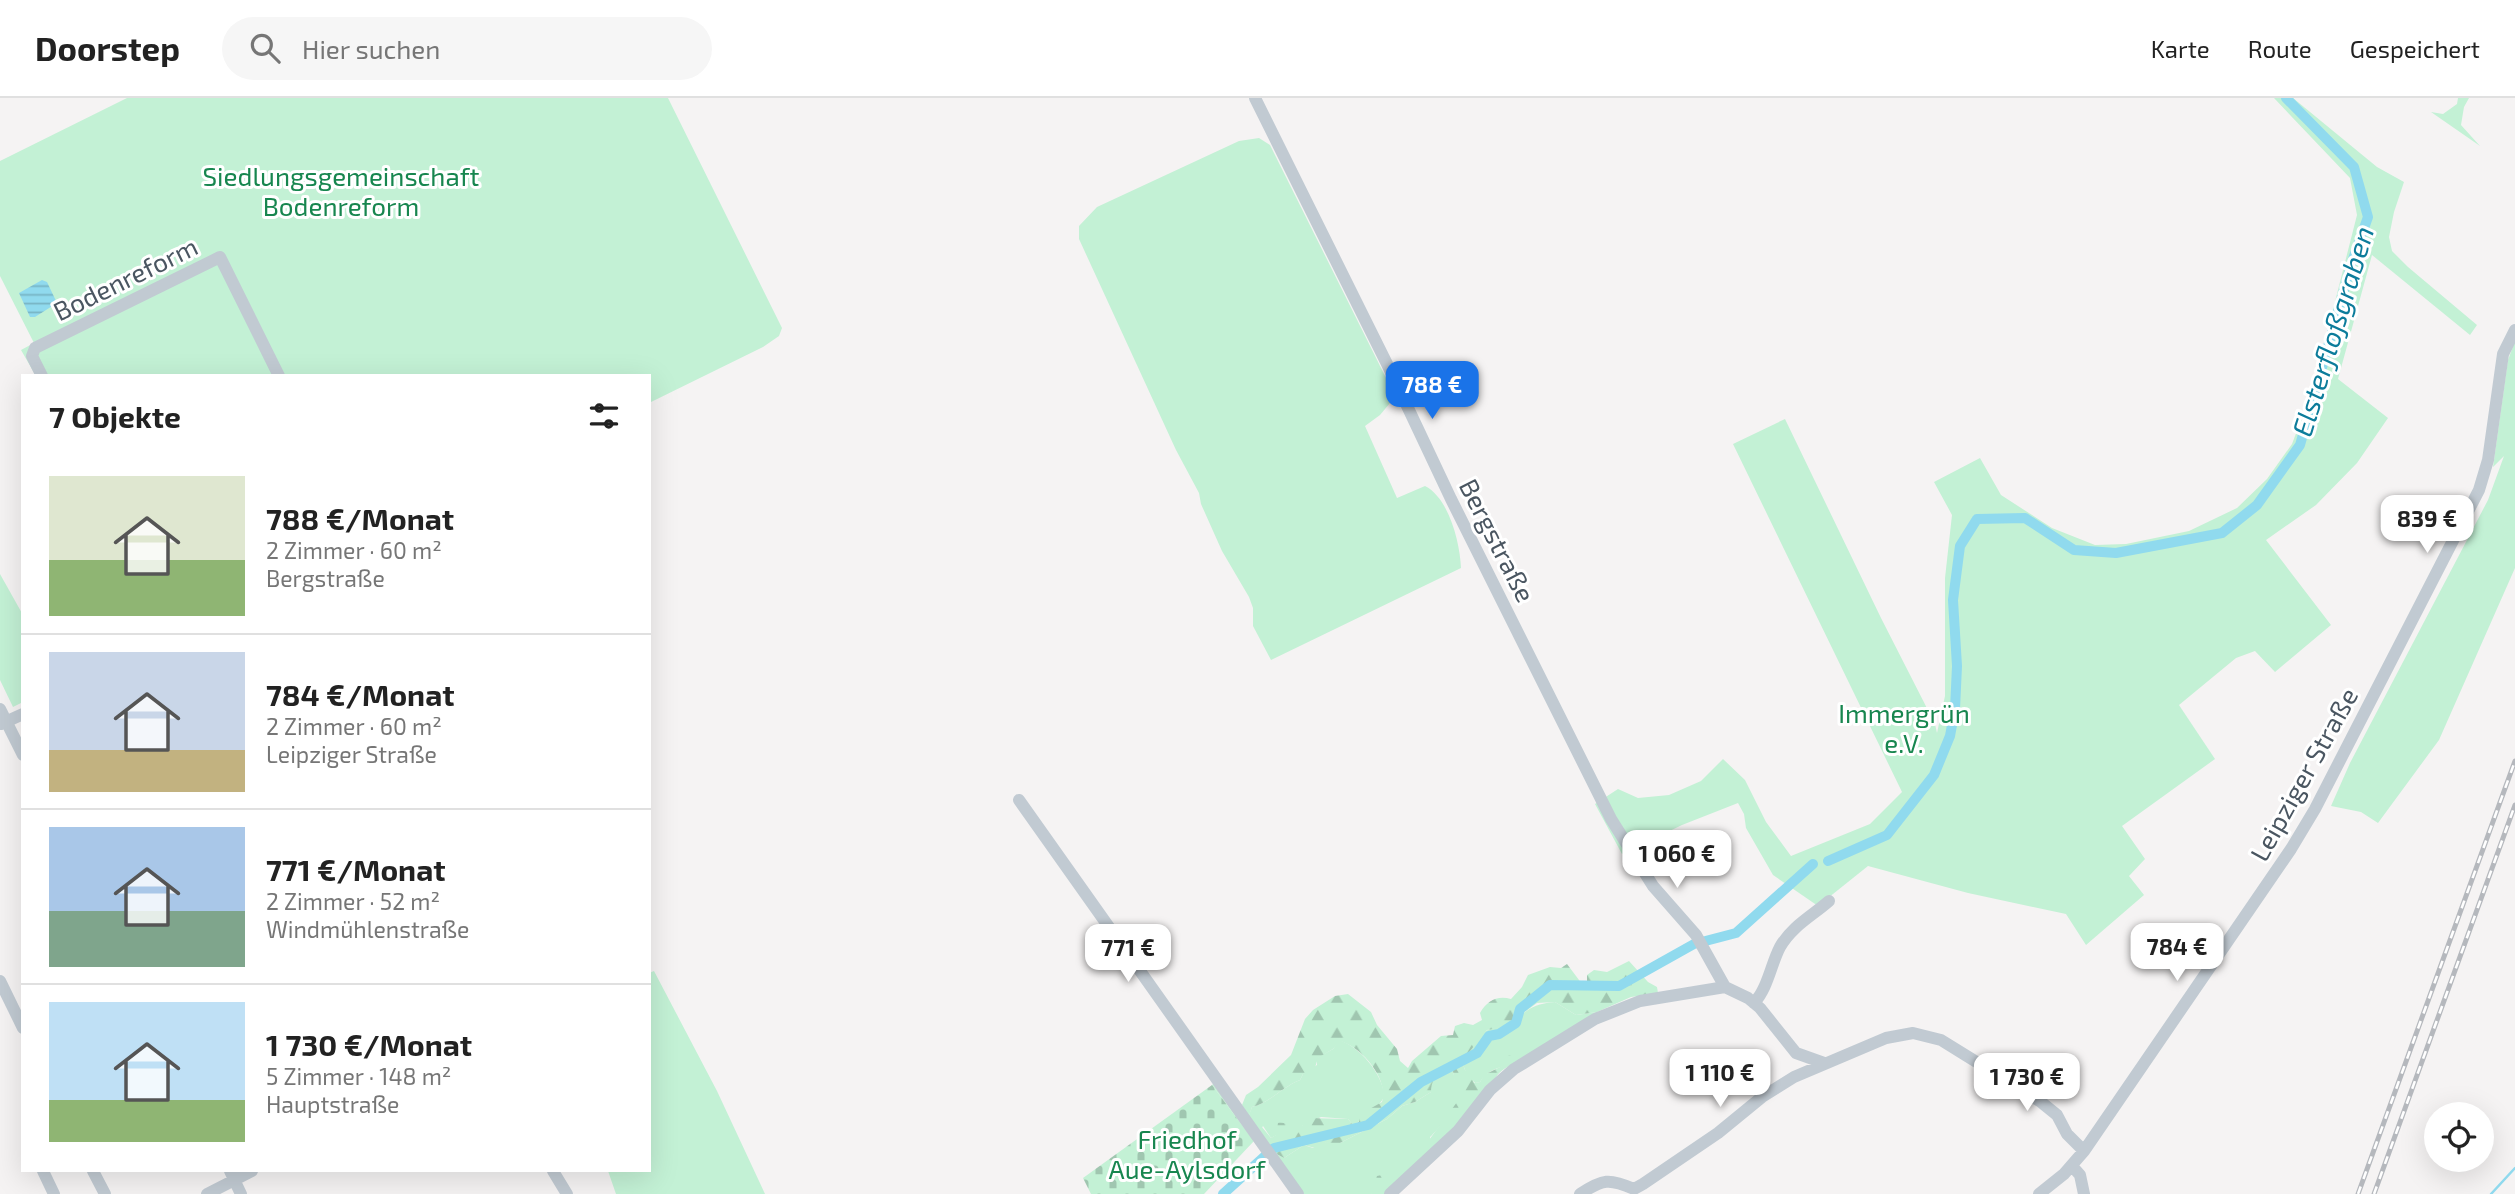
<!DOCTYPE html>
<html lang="de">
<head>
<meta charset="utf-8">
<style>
  :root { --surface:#fff; --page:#f6f6f6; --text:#222; --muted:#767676; --line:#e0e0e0; --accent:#1a73e8 }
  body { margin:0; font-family:"Exo 2",sans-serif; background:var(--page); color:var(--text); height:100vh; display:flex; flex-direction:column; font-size:26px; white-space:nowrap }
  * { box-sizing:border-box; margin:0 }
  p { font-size:23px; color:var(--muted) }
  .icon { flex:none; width:38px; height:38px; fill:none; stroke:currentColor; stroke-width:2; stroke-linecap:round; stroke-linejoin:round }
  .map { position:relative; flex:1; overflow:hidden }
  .drawer { position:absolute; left:21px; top:276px; width:630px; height:798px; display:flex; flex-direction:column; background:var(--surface); border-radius:0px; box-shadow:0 7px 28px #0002 }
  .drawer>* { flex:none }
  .buttons { position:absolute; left:2424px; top:1004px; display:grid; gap:14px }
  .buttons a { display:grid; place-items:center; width:70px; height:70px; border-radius:50%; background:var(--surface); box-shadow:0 7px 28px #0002; font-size:35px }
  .price { position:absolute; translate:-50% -60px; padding:0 16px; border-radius:14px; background:#fff; color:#222; font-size:23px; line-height:46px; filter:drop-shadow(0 2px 4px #0008) }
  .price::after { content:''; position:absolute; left:50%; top:42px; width:21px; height:16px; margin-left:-10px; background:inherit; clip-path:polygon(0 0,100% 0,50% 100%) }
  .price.selected { background:var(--accent); color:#fff }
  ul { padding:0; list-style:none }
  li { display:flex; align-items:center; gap:21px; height:175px; padding:0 28px }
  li+li { border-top:2px solid var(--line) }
  li span { display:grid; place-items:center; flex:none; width:196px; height:140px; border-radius:0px; color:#555 }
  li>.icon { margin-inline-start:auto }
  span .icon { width:84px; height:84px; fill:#fffc; stroke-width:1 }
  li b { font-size:30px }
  h2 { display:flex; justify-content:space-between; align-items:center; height:84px; padding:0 28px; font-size:30px }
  header { display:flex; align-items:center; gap:42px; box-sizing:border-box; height:98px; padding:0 35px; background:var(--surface); border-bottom:2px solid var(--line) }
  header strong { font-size:33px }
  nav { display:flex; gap:38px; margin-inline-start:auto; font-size:24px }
  .search { width:490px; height:63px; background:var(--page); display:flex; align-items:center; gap:18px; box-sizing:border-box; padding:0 24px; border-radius:38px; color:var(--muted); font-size:26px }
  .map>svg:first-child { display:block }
  .green { fill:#c3f1d5 }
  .forest { fill:url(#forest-firs) }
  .cemetery { fill:url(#cemetery-stones) }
  .water { fill:url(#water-rules) }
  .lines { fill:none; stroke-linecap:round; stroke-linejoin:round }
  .stream { stroke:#90daee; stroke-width:2.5 }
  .canal { stroke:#90daee; stroke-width:10 }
  .minor { stroke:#c1cad2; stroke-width:12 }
  .rail-casing { stroke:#b5b8bd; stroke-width:5 }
  .rail { stroke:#fff; stroke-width:2.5; stroke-dasharray:8; stroke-linecap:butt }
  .labels { text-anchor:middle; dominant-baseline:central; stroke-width:6; stroke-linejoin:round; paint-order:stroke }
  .park-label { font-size:26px; fill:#17864f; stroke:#fff }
  .street-label { font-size:26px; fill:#4a5661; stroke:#fff }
  .water-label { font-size:28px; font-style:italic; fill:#0c7c9b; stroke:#fff }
</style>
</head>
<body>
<header>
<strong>Doorstep</strong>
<div class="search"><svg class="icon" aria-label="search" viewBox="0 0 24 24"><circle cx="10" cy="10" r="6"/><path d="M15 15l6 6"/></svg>Hier suchen</div>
<nav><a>Karte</a><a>Route</a><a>Gespeichert</a></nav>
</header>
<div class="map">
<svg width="2515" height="1096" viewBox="0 0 2515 1096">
  <defs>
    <pattern id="forest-firs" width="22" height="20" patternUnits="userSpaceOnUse" patternTransform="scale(1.75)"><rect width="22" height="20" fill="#c3f1d5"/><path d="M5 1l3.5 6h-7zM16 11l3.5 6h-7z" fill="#a0c6b0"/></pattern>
    <pattern id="cemetery-stones" width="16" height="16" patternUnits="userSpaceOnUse" patternTransform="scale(1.75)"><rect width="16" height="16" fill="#c3f1d5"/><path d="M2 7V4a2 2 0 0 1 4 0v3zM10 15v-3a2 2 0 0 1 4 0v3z" fill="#a0c6b0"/></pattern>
    <pattern id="water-rules" width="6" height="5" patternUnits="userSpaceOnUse" patternTransform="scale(1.75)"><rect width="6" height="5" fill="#90daee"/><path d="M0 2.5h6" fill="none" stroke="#78b4c4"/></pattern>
  </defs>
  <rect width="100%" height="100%" fill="#f5f3f3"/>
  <path class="green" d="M127,0H668L782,230L779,238L763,249L649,305V278H36L21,252L34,245L0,178V63Z
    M2274,0H2293L2377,69L2404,84L2394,114L2389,139L2392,153L2408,169L2477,227L2470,237L2372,157L2338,281L2388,320L2357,365L2316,407L2266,442L2331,527L2275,574L2255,553L2236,560L2179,607L2215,661L2122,728L2145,761L2129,778L2144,797L2086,847L2066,816L1968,795L1868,768L1818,808L1773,777L1746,730L1744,716L1738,705L1682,727L1622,756L1595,706L1618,691L1638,700L1669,697L1701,683L1723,661L1745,682L1766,724L1791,758L1870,726L1902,694L1733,346L1785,321L1881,520L1935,626L1937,635L1945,598V480L1952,417L1934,384L1980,360L2001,397L2052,430L2095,447L2126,446L2189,433L2237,410L2267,381L2292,346L2303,317L2325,243L2357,117L2350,80Z
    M2458,0H2469L2464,9L2461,27L2480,48L2431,14L2443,16L2457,6Z
    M1259,40L1270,47L1389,286L1390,305L1380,317L1365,328L1397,400L1425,388C1449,400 1460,445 1461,470L1271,562L1253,528V510L1249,499L1222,453L1201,406L1199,395L1176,352L1079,141V128L1097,109L1239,43Z
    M2515,243V470L2439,642L2378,725L2361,714L2331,708L2350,665L2488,402L2504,358L2493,369L2508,262Z
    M0,476L23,517V604L13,609L0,582Z
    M654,873L717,993L765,1096H616L608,1073H649V875Z
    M1555,904L1576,917L1597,914L1514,966C1501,968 1487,972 1480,984L1475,985L1465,972L1462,963C1471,954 1475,941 1486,933C1492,929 1500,930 1506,927C1527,915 1528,906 1555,904Z
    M1339,942C1359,948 1383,976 1384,997C1385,1004 1360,1024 1353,1027L1348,1021L1321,1019L1302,1028H1294L1271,1040L1263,1028L1254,1043L1212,987L1221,979L1249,1017L1252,1009C1268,1006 1282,989 1300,982L1303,976L1317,967V960L1333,951Z
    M1444,972L1453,973L1456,987L1464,996C1458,1006 1437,1033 1430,1039L1431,1053L1402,1082L1371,1096H1304L1273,1054L1284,1060L1304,1047L1313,1050L1326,1044L1340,1045L1387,1021L1402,1008L1415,1004L1431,994V985Z"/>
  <path class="forest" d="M1629,863L1648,884L1657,889L1658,895L1631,899L1597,914L1576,917L1555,904L1537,905L1504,929L1487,932L1462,963L1465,972L1471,975L1474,985L1480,984L1484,977L1502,968L1504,962L1509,957L1514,959V966C1505,970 1497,974 1494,984L1454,1030L1431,1053L1426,1046L1463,996L1455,987L1453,973L1444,972C1435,979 1431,983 1431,994L1415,1004L1402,1008L1387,1021L1340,1045L1331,1046L1326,1044L1322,1052L1304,1047L1284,1060L1273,1054L1252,1023H1257L1271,1040L1276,1037L1278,1025C1287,1024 1293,1028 1302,1028L1307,1020L1348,1021L1353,1027L1359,1024V1017L1382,1004C1389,981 1362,949 1340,943L1333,951L1318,960L1314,973L1303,976L1300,982C1282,989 1268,1006 1252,1009L1249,1018L1242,1007L1246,997L1258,989L1291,957L1305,921L1313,912L1335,898L1348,896L1371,914L1377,927L1397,951L1400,963L1408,970L1412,963L1441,938L1453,937L1455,928L1464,925L1473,927L1482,922L1480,915C1487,903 1497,897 1511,901L1522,889L1528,877L1550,869L1561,870L1567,866L1582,886L1587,883V877L1594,872L1607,874Z
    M1387,1076L1400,1078L1402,1082L1385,1096H1371L1377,1078Z"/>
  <path class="cemetery" d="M1212,987L1254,1043L1204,1096H1091L1083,1080Z"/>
  <path class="water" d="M42,182L47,184L57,205L35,219H30L19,195Z"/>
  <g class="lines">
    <path class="stream" d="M2491,1096L2515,1070"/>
    <path class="canal" d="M1828,763L1887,737L1934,677L1950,638L1955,611L1957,568L1953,502L1960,448L1977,421L2025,420L2074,452L2116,455L2222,435L2257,407L2300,347L2352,164L2368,119L2354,69L2286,0
      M1223,1096L1274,1050L1368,1027L1421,984L1477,955L1489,938L1499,936L1516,925L1520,911L1550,887L1619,888L1694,846L1736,835L1813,766"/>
    <path class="minor" d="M1255,0L1392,276L1451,401L1611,721L1653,788L1696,837L1725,889
      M42,278L32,258L35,250L220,159L279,278
      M0,611L23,657
      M1,626L23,616
      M1019,702L1298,1096
      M0,883L23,930
      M1754,905C1768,890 1771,866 1780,849C1792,828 1812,818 1829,803
      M2072,1068L2080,1077L2084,1096
      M43,1073L54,1096
      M93,1073L105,1096
      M230,1073L241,1096
      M553,1073L567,1096
      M207,1096L252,1073
      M1390,1096L1458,1033L1490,992L1514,971L1595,921L1640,903L1725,889L1748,900L1760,910L1796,955L1824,965
      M1580,1096C1603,1081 1609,1080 1634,1091L1643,1086L1718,1035L1762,999L1794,979L1886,940L1913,935L1941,942L2041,1004L2057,1017L2067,1036L2084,1053
      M2039,1096L2064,1076L2084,1053L2291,751L2315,711L2479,392L2488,362L2503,256L2515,232"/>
    <defs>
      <path id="rail" d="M2358,1096L2515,663
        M2374,1096L2515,707"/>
    </defs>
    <use href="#rail" class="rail-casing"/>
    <use href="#rail" class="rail"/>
  </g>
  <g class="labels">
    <g class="park-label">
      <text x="341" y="77">Siedlungsgemeinschaft<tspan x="341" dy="30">Bodenreform</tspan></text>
      <text x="1904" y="614">Immergrün<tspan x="1904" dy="30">e.V.</tspan></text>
      <text x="1187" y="1040">Friedhof<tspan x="1187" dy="30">Aue-Aylsdorf</tspan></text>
    </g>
    <g class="street-label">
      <text transform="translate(125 180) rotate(-26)">Bodenreform</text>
      <text transform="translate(1498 442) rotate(63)">Bergstraße</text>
      <text transform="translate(2303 676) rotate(-61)">Leipziger Straße</text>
    </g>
    <g class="water-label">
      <text transform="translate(2332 233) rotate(-73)">Elsterfloßgraben</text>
    </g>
  </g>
</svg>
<div class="buttons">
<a><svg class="icon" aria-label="locate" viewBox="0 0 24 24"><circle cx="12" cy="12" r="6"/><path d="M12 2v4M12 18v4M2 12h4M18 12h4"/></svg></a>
</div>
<b class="price selected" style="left:1432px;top:323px">788 €</b>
<b class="price" style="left:2427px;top:457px">839 €</b>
<b class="price" style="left:1677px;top:792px">1 060 €</b>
<b class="price" style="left:2177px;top:885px">784 €</b>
<b class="price" style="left:1128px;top:886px">771 €</b>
<b class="price" style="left:1720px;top:1011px">1 110 €</b>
<b class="price" style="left:2027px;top:1015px">1 730 €</b>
<section class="drawer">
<h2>7 Objekte<svg class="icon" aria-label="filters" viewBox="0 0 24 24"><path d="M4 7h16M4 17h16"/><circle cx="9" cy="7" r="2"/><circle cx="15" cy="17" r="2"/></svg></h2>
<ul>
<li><span style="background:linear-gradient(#dfe7d0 60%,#8fb573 0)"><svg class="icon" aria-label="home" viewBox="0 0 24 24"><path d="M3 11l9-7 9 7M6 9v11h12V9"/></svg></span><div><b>788 €/Monat</b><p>2 Zimmer · 60 m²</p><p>Bergstraße</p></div></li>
<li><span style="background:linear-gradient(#c9d6e8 70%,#c2b280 0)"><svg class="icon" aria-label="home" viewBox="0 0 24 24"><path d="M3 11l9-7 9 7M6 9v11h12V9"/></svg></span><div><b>784 €/Monat</b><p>2 Zimmer · 60 m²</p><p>Leipziger Straße</p></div></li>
<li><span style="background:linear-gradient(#a9c7e8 60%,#7fa58c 0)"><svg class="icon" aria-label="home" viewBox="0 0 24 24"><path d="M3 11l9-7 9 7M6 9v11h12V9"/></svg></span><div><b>771 €/Monat</b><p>2 Zimmer · 52 m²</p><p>Windmühlenstraße</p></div></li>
<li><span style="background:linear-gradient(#bfe0f5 70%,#8fb573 0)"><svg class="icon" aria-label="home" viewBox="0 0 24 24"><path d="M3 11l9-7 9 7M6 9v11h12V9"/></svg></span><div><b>1 730 €/Monat</b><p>5 Zimmer · 148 m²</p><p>Hauptstraße</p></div></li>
</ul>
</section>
</div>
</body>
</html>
